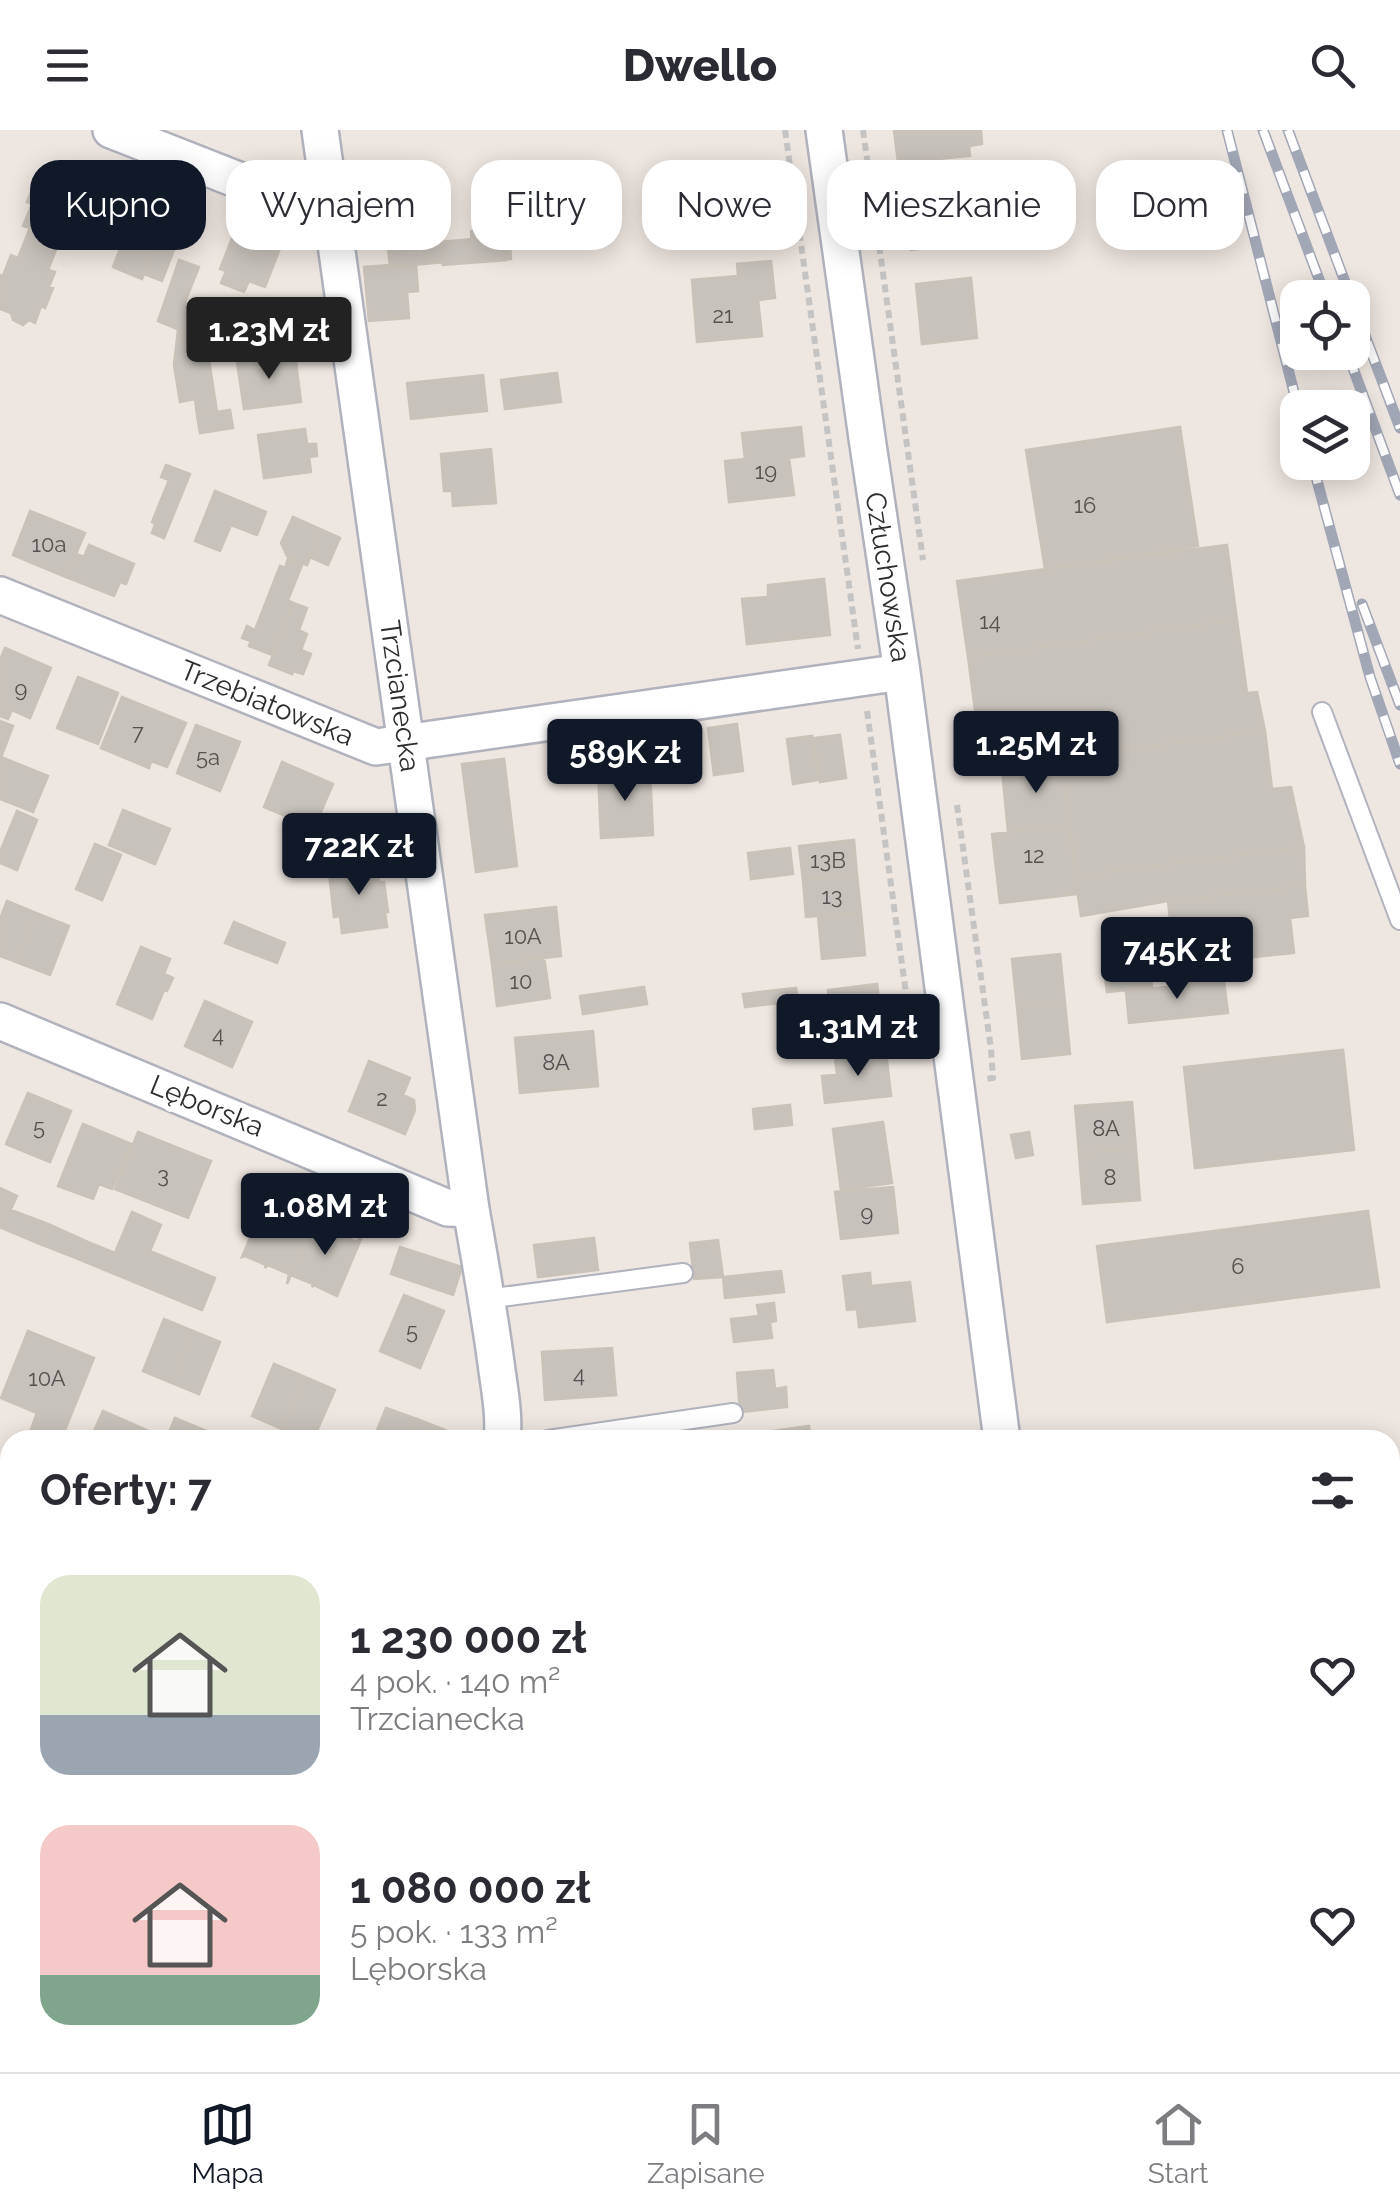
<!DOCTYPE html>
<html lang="pl">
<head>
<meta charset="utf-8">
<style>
  :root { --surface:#fff; --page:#f2f2f3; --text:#2b2b33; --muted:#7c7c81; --line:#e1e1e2; --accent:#111827 }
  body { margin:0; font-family:Raleway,sans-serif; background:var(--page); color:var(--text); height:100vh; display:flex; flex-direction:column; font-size:38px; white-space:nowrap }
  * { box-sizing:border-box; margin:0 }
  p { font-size:32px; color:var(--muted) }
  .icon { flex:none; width:55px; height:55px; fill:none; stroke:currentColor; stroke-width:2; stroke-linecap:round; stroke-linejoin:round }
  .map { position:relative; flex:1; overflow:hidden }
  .details { position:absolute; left:0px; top:1300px; width:1400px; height:642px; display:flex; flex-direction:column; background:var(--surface); border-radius:30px 30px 0 0; box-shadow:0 5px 25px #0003 }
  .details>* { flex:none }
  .banner { position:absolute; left:30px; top:30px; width:1340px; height:90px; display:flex; gap:20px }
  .tools { position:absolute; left:1280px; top:150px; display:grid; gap:20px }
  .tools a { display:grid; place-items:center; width:90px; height:90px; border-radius:20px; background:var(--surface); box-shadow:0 5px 25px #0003; font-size:50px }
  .price { position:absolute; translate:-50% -85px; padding:0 22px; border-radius:10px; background:var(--accent); color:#fff; font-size:32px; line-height:65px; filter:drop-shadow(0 2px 5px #0008) }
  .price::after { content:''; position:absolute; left:50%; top:60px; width:30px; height:22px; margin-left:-15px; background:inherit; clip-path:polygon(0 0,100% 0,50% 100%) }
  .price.on { background:#222; color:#fff }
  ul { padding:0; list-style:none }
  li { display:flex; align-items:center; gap:30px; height:250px; padding:0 40px }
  li span { display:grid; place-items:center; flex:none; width:280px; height:200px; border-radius:30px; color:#555 }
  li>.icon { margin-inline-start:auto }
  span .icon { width:120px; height:120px; fill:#fffc; stroke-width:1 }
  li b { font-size:42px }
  h2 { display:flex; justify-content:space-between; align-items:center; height:120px; padding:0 40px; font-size:42px }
  .chip { padding:0 35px; border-radius:30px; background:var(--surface); box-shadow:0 5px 25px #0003; font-size:35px; line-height:90px }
  .chip.on { background:var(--accent); color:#fff }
  header { display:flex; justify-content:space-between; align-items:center; height:130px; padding:0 40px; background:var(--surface); font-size:45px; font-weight:800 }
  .tab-bar { display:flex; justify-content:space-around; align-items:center; height:140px; border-top:2px solid var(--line); background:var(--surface); font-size:28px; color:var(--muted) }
  .tab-bar a { display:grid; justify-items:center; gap:5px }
  .tab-bar .on { color:var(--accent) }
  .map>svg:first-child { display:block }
  .building { fill:#c7c2bb; stroke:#c9c2b9; stroke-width:2.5 }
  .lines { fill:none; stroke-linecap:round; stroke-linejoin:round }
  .service-casing { stroke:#b0b3bd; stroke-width:22 }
  .minor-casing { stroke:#b0b3bd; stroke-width:40 }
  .path { stroke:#c4c4c4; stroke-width:6; stroke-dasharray:8 5; stroke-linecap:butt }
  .service { stroke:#fff; stroke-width:18 }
  .minor { stroke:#fff; stroke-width:35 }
  .rail-casing { stroke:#a2a7b6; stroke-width:11 }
  .rail { stroke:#fff; stroke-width:8; stroke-dasharray:22; stroke-linecap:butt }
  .labels { text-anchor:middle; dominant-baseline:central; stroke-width:10; stroke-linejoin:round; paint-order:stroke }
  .number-label { font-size:22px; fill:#545250 }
  .street-label { font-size:28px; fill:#2d2d2d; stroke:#fff }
</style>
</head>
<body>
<header><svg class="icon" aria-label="menu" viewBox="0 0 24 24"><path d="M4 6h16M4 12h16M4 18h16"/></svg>Dwello<svg class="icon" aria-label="search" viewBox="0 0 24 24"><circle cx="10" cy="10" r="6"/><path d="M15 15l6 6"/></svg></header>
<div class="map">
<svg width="1400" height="1942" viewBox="0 0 1400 1942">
  <rect width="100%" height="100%" fill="#eee6e0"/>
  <path class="building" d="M894,0H981L982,14L969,16L970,26L898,33Z
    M1024,37L1027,61L966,68L964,43Z
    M39,43L61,52L67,48L78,52L79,59L86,61L80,77L84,78L76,99L72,97L66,112L60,110L48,140L55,142L49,157L53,158L45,178L41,176L35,193L29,190L23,195L13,190L11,183L0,179V145L3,146L11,125L18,128L30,98L23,96L32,74L27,72Z
    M965,59L971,114L911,120L905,65Z
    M138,72L168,84L142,149L113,137Z
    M438,75L444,132L390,137L384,80Z
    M168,84L190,92L180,118L175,117L162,151L144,144Z
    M236,98L281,116L265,157L249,151L244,162L221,153L226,141L220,139Z
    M491,99L492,116L510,115L511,129L473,132L471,101Z
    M504,106L506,130L443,135L441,112Z
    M179,130L199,137L185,172L188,177L227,192L218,216L158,191Z
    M771,131L775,168L758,170L762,206L697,212L692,150L738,146L737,134Z
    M416,133L418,161L407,162L409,188L369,191L364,137Z
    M971,148L977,208L922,214L916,154Z
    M178,200L218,216L209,230L217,282L197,285L195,269L180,272L174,235Z
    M295,224L301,272L244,279L237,232Z
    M557,243L561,272L505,279L501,250Z
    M483,245L487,281L411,289L407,253Z
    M230,280L233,298L200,303L197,285Z
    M801,297L804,326L789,328L794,365L729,372L725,331L745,329L742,303Z
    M1180,297L1198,416L1045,439L1026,320Z
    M305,299L307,314H316L317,326L309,327L311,342L264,348L258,305Z
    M491,319L496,373L453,376L452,361H444L441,324Z
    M166,335L190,344L164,408L152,403L155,394L152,392L169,350L161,347Z
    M215,361L266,382L257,405L231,395L220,421L195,411Z
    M30,381L85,403L66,447L13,425Z
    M293,387L322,400L307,435L287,426L281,413Z
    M322,400L340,408L328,435L310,427Z
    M89,415L134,434L126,454L120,452L114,466L66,447L77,424L84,427Z
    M1227,415L1237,490L968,527L957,451Z
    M288,429L302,435L288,470L293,473L272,525L249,516L251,511L242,508L247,496L255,500L280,436L285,438Z
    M824,449L830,505L747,514L742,469L768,467V455Z
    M293,473L307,478L299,500L307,504L301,520L311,524L303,544L293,541L292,544L269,535Z
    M1237,490L1247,563L1257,562L1265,601L1061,628L983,641L968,527Z
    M5,518L51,538L30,588L12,580L8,589L0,586V530Z
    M78,547L118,563L98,614L57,598Z
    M122,567L186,593L167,637L151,631L149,638L101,618Z
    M0,591L13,596L0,630Z
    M737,594L743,641L714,645L708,598Z
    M196,595L240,612L220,661L177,643Z
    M1265,601L1272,659L1291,657L1304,717L1075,746L1061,628Z
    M840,605L846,648L820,652L814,608Z
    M812,606L818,650L793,654L787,609Z
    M1,627L48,646L33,682L0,669Z
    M1061,628L1070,695L1008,702L1002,639Z
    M504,629L517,736L476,742L462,634Z
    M282,632L333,654L314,698L264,677Z
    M650,640L653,705L601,708L598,642Z
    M123,680L170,699L155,734L109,715Z
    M17,681L37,690L17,740L0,733V722Z
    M1070,695L1078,764L1000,773L992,704Z
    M854,710L857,745L803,750L799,716Z
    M95,714L121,725L102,770L76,759Z
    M1304,717L1305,756L1168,771L1081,786L1075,746Z
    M790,718L793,744L751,749L748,723Z
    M364,733L365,738L377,736L379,752H384L388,782H385L387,797L342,803L340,786L334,787L329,743L344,741V736Z
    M857,745L861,782L806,787L803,750Z
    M1305,756L1308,786L1290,788L1294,823L1222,830L1224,851L1177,857L1168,771Z
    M7,771L36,783L16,832L0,826V789Z
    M556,777L561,826L492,834L485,785Z
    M861,782L865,825L822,829L818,786Z
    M36,783L69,796L50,845L16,832Z
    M234,792L285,813L277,833L225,813Z
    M141,817L170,829L164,844L173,848L167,861L164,860L152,889L117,874Z
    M1060,824L1065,873L1017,877L1012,829Z
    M544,827L550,868L497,876L492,834Z
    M1148,828L1152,857L1107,862L1103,833Z
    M1224,851L1228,883L1129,893L1126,861Z
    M877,854L886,922L835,928L828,860Z
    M644,857L647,874L583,884L580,866Z
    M796,858L798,871L745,877L743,864Z
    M205,871L252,892L232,937L185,916Z
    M1065,873L1070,924L1022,929L1017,877Z
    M593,901L598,956L520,963L515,908Z
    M1343,920L1354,1020L1195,1038L1184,937Z
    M886,922L891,966L825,973L822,946L837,945L835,928Z
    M369,931L410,948L403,965L414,970L415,980L405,1004L349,981Z
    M28,963L71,981L50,1032L6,1014Z
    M1132,972L1136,1019L1079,1023L1075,976Z
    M790,975L792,995L755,999L753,979Z
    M883,992L892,1053L841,1060L833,999Z
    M83,994L131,1014L112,1059L99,1054L93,1069L58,1056Z
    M138,1002L211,1031L188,1088L115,1059Z
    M1029,1002L1033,1025L1016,1028L1011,1005Z
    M1136,1019L1140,1070L1083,1074L1079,1023Z
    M893,1057L898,1103L841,1109L835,1062Z
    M0,1058L17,1066L2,1098L0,1097Z
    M266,1069L268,1071L266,1075L276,1080L278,1075L302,1084L300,1089L310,1093L314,1088L287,1154L289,1144L268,1135L265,1138L266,1135L245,1126L242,1127Z
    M11,1080L48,1094L40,1114L2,1098Z
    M1368,1081L1379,1157L1107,1192L1097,1116Z
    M132,1082L161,1095L150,1121L215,1148L202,1180L83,1131L90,1113L115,1123Z
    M314,1088L315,1089L313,1095L323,1098L325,1094L349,1104L347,1108L357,1112L359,1108L361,1109L337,1166L314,1155L312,1157L313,1154L291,1145L287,1154Z
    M48,1094L90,1113L83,1131L40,1114Z
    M594,1108L598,1140L538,1147L534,1115Z
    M718,1110L723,1147L694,1149L690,1113Z
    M400,1117L462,1137L453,1165L391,1144Z
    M781,1141L784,1162L725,1168L723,1147Z
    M870,1143L871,1156L910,1152L915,1191L859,1197L857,1179L847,1180L843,1146Z
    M404,1165L444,1181L420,1238L380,1221Z
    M774,1173L776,1191L770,1192L772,1208L734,1212L731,1189L759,1186L757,1175Z
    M164,1189L193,1201L172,1253L143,1241Z
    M28,1201L94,1228L61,1310H27L37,1283L1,1268Z
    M193,1201L220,1212L199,1264L172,1253Z
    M612,1218L616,1265L545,1270L542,1222Z
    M274,1234L305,1247L282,1299L252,1286Z
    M773,1240L775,1259L786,1257L787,1277L740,1282L737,1243Z
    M305,1247L335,1260L313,1310H307L282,1299Z
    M386,1278L417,1289L409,1310H373Z
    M103,1281L153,1303L150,1310H90Z
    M175,1288L218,1306L216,1310H166Z
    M417,1289L445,1300L441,1310H409Z
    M809,1296L811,1310H767L766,1302Z
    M0,1439L10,1443V1516L0,1512Z
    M1390,1525L1400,1538V1578L1390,1585Z
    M0,1540L10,1544V1603L0,1599Z
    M0,1690L10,1702V1723L0,1731Z
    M1,1804L10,1815V1834L0,1842Z
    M494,1932H549L553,1937L547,1942H502Z
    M844,1932H899L887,1942H852Z
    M1029,1932H1069L1057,1942H1036Z"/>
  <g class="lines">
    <defs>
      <path id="service" d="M1322,582L1400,790
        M487,1169L683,1143
        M548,1310L733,1283"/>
      <path id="minor" d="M111,0L271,63L306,72L330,71
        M320,0L471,1079C480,1130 489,1181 496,1233C499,1257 505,1285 502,1310
        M824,0L867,308L902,542L1002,1310
        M0,465L376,617L902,542
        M0,891L448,1078L471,1079
        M0,1372L10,1376
        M1390,1383L1400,1374
        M60,1942L72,1932
        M727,1942L739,1932"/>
    </defs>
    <use href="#service" class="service-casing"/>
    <use href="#minor" class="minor-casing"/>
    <path class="path" d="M785,0L858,519
      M863,0L923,430
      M867,581L909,885
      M957,675L991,919L993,948L986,949
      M1390,1426L1400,1419
      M1390,1444L1400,1435"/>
    <use href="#service" class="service"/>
    <use href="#minor" class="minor"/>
    <defs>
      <path id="rail" d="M1227,0L1298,278
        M1263,0L1326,168
        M1288,0L1351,168
        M1352,171L1400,298
        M1347,222L1400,365
        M1312,332L1370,547L1400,634
        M1362,474L1400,575"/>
    </defs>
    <use href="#rail" class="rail-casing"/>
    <use href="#rail" class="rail"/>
  </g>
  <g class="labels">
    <g class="number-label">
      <text x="723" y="185">21</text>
      <text x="766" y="341">19</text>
      <text x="1085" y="375">16</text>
      <text x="49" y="414">10a</text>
      <text x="990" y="491">14</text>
      <text x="21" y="559">9</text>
      <text x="138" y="602">7</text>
      <text x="208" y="627">5a</text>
      <text x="1034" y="725">12</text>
      <text x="828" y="730">13B</text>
      <text x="832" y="766">13</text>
      <text x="523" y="806">10A</text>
      <text x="521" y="851">10</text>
      <text x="218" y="904">4</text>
      <text x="556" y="932">8A</text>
      <text x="382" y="968">2</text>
      <text x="39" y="997">5</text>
      <text x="1106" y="998">8A</text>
      <text x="163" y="1045">3</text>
      <text x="1110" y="1047">8</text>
      <text x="867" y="1083">9</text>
      <text x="1238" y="1136">6</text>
      <text x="412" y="1201">5</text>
      <text x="579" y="1244">4</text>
      <text x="47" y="1248">10A</text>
    </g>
    <g class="street-label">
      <text transform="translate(888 447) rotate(81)">Człuchowska</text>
      <text transform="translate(400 566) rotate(82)">Trzcianecka</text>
      <text transform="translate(267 573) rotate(22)">Trzebiatowska</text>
      <text transform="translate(207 976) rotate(22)">Lęborska</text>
    </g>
  </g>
</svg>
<div class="tools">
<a><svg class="icon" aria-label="locate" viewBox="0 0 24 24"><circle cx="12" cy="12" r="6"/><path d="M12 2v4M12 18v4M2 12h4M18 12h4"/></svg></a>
<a><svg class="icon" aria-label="layers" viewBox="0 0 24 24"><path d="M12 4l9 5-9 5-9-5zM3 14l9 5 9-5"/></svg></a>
</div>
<b class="price on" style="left:269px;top:252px">1.23M zł</b>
<b class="price" style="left:1036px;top:666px">1.25M zł</b>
<b class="price" style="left:625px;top:674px">589K zł</b>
<b class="price" style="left:359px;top:768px">722K zł</b>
<b class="price" style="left:1177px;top:872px">745K zł</b>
<b class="price" style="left:858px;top:949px">1.31M zł</b>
<b class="price" style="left:325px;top:1128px">1.08M zł</b>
<div class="banner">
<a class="chip on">Kupno</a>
<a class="chip">Wynajem</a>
<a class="chip">Filtry</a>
<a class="chip">Nowe</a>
<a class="chip">Mieszkanie</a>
<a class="chip">Dom</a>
</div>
<section class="details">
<h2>Oferty: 7<svg class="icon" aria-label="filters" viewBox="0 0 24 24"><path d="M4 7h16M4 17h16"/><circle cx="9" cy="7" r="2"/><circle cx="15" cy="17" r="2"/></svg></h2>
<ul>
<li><span style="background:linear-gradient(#dfe7d0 70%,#9aa5b1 0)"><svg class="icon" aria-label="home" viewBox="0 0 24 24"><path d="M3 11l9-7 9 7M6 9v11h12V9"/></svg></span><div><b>1 230 000 zł</b><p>4 pok. · 140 m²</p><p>Trzcianecka</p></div><svg class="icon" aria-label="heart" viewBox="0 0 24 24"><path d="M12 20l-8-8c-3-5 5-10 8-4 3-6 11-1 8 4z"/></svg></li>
<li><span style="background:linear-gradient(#f6c9c9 75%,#7fa58c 0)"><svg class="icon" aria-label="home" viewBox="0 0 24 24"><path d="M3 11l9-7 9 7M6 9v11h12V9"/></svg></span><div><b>1 080 000 zł</b><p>5 pok. · 133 m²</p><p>Lęborska</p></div><svg class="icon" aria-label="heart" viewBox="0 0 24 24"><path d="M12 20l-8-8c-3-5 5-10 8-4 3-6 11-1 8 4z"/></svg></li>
</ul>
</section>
</div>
<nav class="tab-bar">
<a class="on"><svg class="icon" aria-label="map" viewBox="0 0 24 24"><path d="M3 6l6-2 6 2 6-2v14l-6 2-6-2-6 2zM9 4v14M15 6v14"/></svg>Mapa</a>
<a><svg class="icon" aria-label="saved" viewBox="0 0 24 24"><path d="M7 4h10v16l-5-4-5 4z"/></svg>Zapisane</a>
<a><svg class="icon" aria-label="home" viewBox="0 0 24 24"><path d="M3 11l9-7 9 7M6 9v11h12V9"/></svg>Start</a>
</nav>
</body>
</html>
